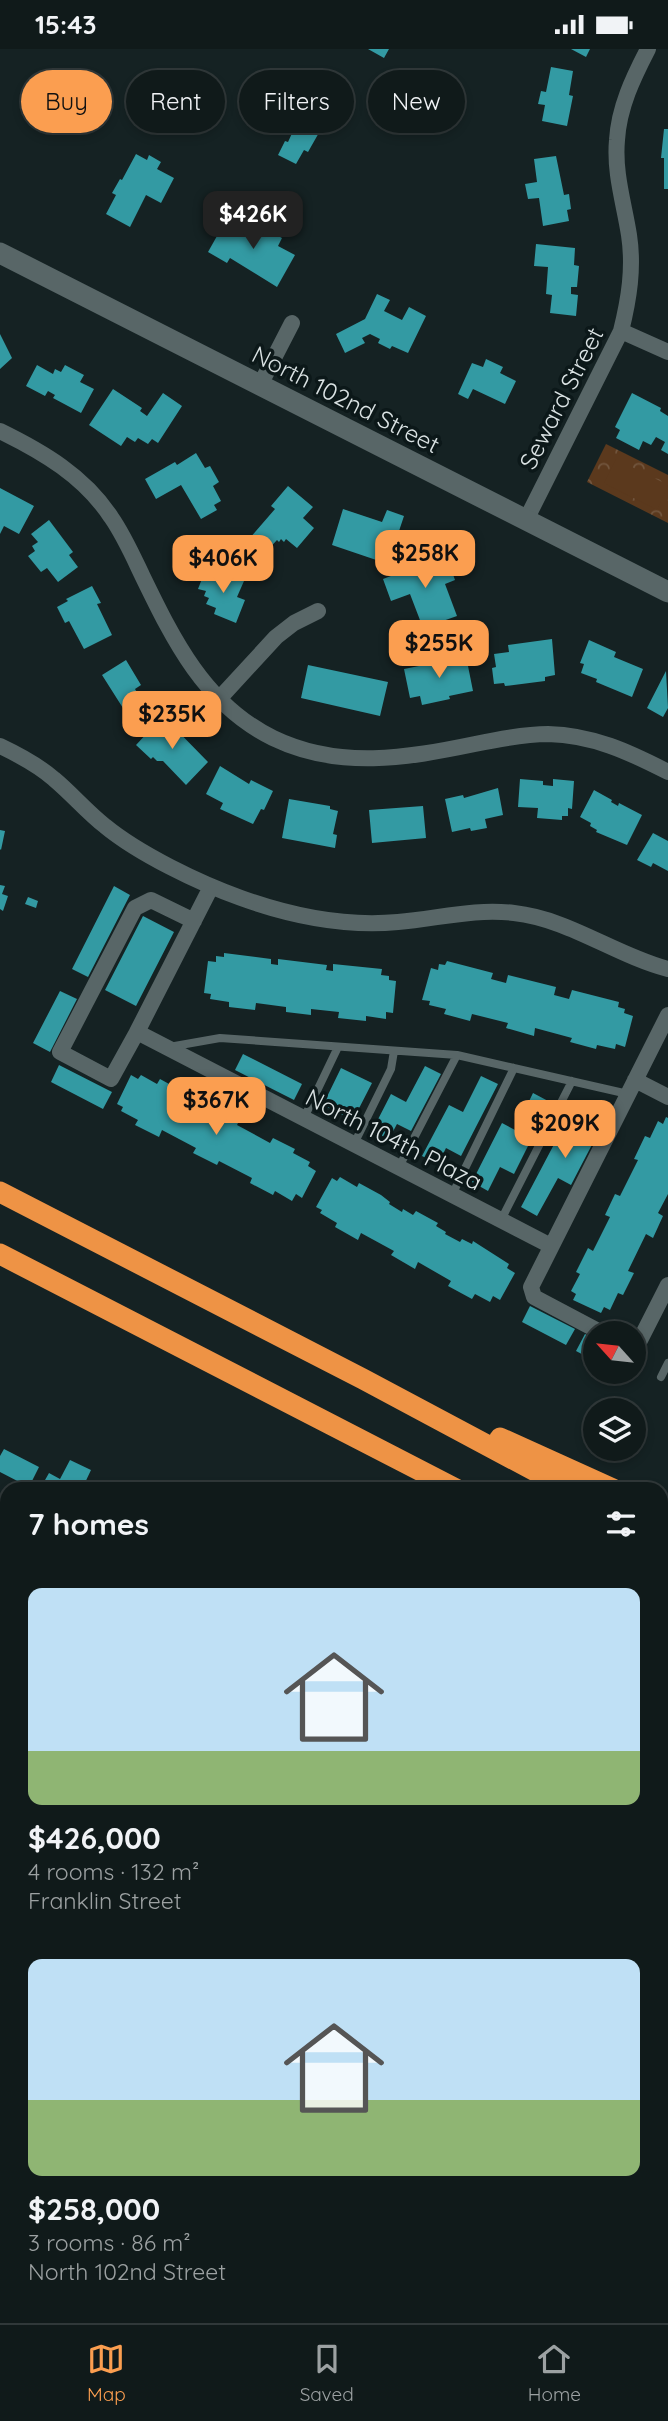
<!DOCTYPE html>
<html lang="en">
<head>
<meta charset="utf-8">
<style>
  :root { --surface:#101a1a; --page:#1e2727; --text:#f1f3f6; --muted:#9ca1a2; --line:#303839; --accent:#fb9e50 }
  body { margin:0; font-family:Quicksand,sans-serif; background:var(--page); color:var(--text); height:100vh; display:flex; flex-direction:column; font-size:26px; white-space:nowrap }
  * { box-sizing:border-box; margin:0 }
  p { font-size:23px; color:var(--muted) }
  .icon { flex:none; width:38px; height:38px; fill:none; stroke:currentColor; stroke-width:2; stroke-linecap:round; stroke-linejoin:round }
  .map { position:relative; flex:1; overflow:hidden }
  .sheet { position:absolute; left:0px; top:1433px; width:668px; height:842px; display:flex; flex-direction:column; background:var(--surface); border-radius:21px 21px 0 0; box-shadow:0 4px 10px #0003,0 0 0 2px var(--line) }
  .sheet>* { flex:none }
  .top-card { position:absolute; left:21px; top:21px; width:626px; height:63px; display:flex; gap:14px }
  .needle { width:46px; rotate:297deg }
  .fabs { position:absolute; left:583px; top:1272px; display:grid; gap:14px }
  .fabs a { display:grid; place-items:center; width:63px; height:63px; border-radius:50%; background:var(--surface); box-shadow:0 4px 10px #0003,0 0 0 2px var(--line); font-size:35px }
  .price { position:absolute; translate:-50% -60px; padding:0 16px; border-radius:14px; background:var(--accent); color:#111; font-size:23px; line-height:46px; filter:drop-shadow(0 2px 4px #0008) }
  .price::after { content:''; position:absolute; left:50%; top:42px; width:21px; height:16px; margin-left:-10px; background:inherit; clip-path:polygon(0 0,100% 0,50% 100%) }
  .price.current { background:#222; color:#fff }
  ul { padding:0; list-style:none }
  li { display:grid; align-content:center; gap:14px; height:371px; padding:0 28px }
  li span { display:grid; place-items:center; height:217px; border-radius:14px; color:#555 }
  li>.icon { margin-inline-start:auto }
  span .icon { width:126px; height:126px; fill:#fffc; stroke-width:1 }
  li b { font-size:30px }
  h2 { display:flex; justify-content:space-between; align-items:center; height:84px; padding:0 28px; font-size:30px }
  .tag { padding:0 24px; border-radius:32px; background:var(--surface); box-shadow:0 4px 10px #0003,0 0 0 2px var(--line); font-size:24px; line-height:63px }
  .tag.current { background:var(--accent); color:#111 }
  .status { display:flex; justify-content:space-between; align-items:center; height:49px; padding:0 35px; background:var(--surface); direction:ltr }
  .status svg { height:19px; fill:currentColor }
  .tab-bar { display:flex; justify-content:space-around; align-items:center; height:98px; border-top:2px solid var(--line); background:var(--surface); font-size:19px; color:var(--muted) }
  .tab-bar a { display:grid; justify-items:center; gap:4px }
  .tab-bar .current { color:var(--accent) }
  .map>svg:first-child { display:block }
  .park { fill:url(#park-crowns) }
  .pitch { fill:#5b391d }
  .building { fill:#339aa3 }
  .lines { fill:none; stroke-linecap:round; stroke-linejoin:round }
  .lane { stroke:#586667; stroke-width:8 }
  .street { stroke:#586667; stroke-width:16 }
  .secondary { stroke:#586667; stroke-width:21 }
  .highway { stroke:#ee9345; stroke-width:21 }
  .labels { text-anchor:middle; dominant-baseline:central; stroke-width:7; stroke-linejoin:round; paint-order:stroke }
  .street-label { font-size:24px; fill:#dbe3e4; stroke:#0c1819 }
</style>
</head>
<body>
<div class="status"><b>15:43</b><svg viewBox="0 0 49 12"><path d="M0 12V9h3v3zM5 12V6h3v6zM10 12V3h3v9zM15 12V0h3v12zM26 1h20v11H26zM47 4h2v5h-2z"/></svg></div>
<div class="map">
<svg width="668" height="2274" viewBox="0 0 668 2274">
  <defs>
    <pattern id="park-crowns" width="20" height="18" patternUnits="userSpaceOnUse" patternTransform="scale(1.75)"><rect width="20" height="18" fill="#5b391d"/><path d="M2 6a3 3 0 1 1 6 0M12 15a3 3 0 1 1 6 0" fill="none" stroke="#72563e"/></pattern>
  </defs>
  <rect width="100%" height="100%" fill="#152223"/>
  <path class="park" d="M606,395L668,426V474L587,433Z
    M662,1661L668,1665V1883L662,1896Z
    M7,1798V1928L0,1924V1802Z
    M346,2268H473L470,2274H343Z"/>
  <path class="pitch" d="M616,410L668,436L657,461L604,434Z"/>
  <path class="building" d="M368,0H389L384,9Z
    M571,0H590L586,8Z
    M551,18L573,22L569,46L573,47L567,77L542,72L545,56L538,55L541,42L546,43Z
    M306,54L329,66L308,103L304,101L296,115L278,106L285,92L288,93Z
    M664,80H668V140H664V109H661Z
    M136,105L147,111L149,106L161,113L157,120L174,129L161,154L146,146L130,178L106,165L116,146L112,144L120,130L122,131Z
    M556,107L564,146L569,145L571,160L567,161L569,172L543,177L539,149L528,150L525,135L537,133L534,110Z
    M226,171L251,185L257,175L282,189L278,197L295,206L277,238L230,209L227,214L208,203Z
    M536,195L575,199L574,216L579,217L577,238H571V245L578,246L576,267L550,264L552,246L546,245L548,218L534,217Z
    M377,245L390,251L384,262L402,271L409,258L426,267L408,304L392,297L390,300L378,294L380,290L370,285L362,289L365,294L345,304L336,285L365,270Z
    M0,285L12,309L0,320Z
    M486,310L503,318L500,324L516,332L505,355L473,340L468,350L458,345L472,314L483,318Z
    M37,316L53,325L55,320L61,323L65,316L84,326L80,333L94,340L81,364L53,349L55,346L48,342L45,347L26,337Z
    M113,340L142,359L140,362L147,367L163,344L182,357L158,394L152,390L148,395L138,389L135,393L127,388L121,397L89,376Z
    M632,344L661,359L660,362L668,367V405L661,401L665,393L656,388L651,396L643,392L639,401L616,389L620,381L615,378Z
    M196,404L205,419L210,417L219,433L213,437L221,452L214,456L217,461L201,470L181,436L156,450L145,430L175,413L177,416Z
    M288,437L313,458L303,469L314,479L297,499L286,490L284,493L281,490L279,493L277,491L265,504L249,490L275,460L271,457Z
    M0,439L34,457L19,485L4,477L0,485Z
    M343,460L382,473L387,461L404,467L388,515L332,496Z
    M49,471L73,503L69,506L78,518L58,533L47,519L41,523L28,507L35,502L32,497L38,493L31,485Z
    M434,506L438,518L449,514L455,531L445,535L457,567L423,579L410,545L391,552L383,530L404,522L402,517Z
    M205,522L222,528L224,524L244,532L237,548L245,551L236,574L214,565L216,559L206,555L209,549L204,547L206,542L198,540Z
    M92,537L101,554L97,555L112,586L84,600L69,572L65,574L57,558L68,552L66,550Z
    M552,590L555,626L545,628V632L505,637L504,634L494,635L492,619L496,618L494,605L509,603L508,596Z
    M589,591L616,603L614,608L643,620L632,648L596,633L597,630L581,624L584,615L580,614Z
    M438,607L439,613L466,607L473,642L449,647L450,650L422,656L420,647L410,649L404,620L424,616L423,611Z
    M126,611L141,636L135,640L145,657L128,667L102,626Z
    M308,616L388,633L380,667L301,649Z
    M666,622L668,659L663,668L647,659Z
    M163,667L208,713L186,736L163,712H157L153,708L151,710L136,696Z
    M220,717L249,735L251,731L273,742L264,761L261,760L253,775L220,760L223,754L206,745Z
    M520,730L543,732V736L553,737V730L574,732L572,760L568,759V767H562V771L537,769L538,759L518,758Z
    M498,739L503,766L485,770L487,779L471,782L470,779L452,783L445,750L463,746L464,749Z
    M594,741L612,751L611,753L618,757L619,754L642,766L627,796L596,783L597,781L590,777L591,774L580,768Z
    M289,750L330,757V760L338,762L333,785L337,786L335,799L282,789Z
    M423,757L426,789L372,794L369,761Z
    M0,781L5,782L1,801L0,800Z
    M653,784L668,792V822L653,814L651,818L637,811Z
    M0,836L5,837L2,845L8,847L3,862L0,860Z
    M114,837L130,846L88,928L72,920Z
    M28,848L38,852L36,859L25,855Z
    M143,867L174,883L136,957L105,941Z
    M224,904L271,910V915L278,916V910L327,916L326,921L333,922V915L382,920L381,926L389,927V931L396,932L393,964L386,963V970L366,967V972L338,969L339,963L311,960V966L286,963V958L256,954L255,961L229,958V953L210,950L211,945L204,944L208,912L216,913V907L224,908Z
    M447,912L493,924L491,930L506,934L508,926L556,938L554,946L569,950L572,941L619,953L618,958L625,960L624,964L633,967L625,998L616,995L615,1000L597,996L596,1000L570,993L572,989L535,979L534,987L506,979L508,974L472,965L470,972L444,965L446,960L429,956L430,952L422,951L431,919L438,921L439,915L445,916Z
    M60,942L77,950L50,1003L33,994Z
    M243,1005L302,1035L294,1051L235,1021Z
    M59,1016L112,1043L103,1060L51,1033Z
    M425,1017L441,1025L411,1082L397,1075L389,1090L372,1082L391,1045L406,1053Z
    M341,1019L372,1034L353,1071L323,1056Z
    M131,1026L138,1030L141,1026L157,1035L160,1030L182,1042L180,1046L215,1064L217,1060L239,1072L237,1076L270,1094L273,1089L295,1100L293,1104L310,1113L308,1117L316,1122L302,1149L296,1145L292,1152L275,1142L273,1146L250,1134L252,1129L219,1112L217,1116L193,1104L196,1099L162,1081L159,1088L135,1076L138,1071L121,1062L123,1058L117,1055Z
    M481,1027L498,1035L461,1107L446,1099L438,1115L422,1107L449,1056L463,1063Z
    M533,1044L550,1053L514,1125L500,1118L488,1142L472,1133L502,1074L515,1081Z
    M592,1055L609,1063L571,1136L558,1129L537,1167L521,1158L560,1084L573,1091Z
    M666,1068L668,1069V1145L658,1164L663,1167L653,1189L646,1185L628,1222L634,1224L623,1246L618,1244L610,1261L604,1258L601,1264L573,1251L576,1245L571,1242L580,1225L576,1223L588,1199L593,1202L610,1168L605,1166L615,1145L620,1147L638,1111L634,1110L645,1087L650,1089L658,1072L663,1075Z
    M340,1128L357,1138L359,1134L381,1146L390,1153L389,1155L402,1163L403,1160L413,1166L416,1162L438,1174L436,1177L446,1183L445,1185L460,1193L462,1190L472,1195L473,1192L509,1215L507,1219L515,1224L500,1251L493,1247L490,1253L475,1245L472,1250L448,1237L451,1232L418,1213L415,1220L391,1206L394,1202L361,1184L358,1191L335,1178L337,1174L320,1164L322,1161L316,1158L332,1129L337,1132Z
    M530,1257L575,1280L566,1296L522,1273Z
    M585,1285L595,1291V1312L576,1302Z
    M4,1400L39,1418L29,1438L0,1423V1407Z
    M70,1411L91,1421L82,1440H40L49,1424L60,1430Z
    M202,1431L208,1435L205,1440H196Z
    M0,1710L7,1720V1737L0,1742Z
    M665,1909L668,1911V1921L662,1917Z
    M0,1999L7,2003V2024L0,2020Z
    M668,2006V2055L662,2052V2020Z
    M7,2236V2268H45L42,2274H0V2250Z
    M153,2268H204L206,2269L203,2274H150Z
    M536,2268H561L558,2274H533Z"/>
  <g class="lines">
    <path class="lane" d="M169,998L220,989L457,1006
      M304,1069L338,998
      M354,1095L391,1020L394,1002
      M399,1118L457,1006L628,1045
      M452,1146L514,1019
      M501,1171L572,1032
      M661,1328L668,1314
      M258,2274L261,2268"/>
    <path class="street" d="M621,282L668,303
      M260,336L292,274
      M0,382C43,403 84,427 111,468C123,485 132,505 141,524C173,590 204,655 273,689C339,721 407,709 475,695C499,690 524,685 548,685C593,686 629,703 668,723
      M526,471L621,282C629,250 634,219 629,186C624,154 614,124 617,91C619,58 633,29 648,0
      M218,651L276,588L294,574L318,562
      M0,697C19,706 38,716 54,730C72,745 87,763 105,777C139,805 199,834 241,849C291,867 344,878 398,873C437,870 474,859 514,864C569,870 615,906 668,920
      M211,838L137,983L551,1197
      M137,983L111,1030L60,1003L135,859L151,851L194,872
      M635,1031L668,1048
      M602,1284L534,1248L531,1238L668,966
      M634,1295L639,1293L668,1236
      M0,1470L7,1473
      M0,1783L7,1778
      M0,1968L7,1972
      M0,2157L7,2149
      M662,2208L668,2195
      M328,2274L331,2268
      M628,2274L631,2268"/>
    <path class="secondary" d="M0,204L668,543"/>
    <path class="highway" d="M0,1143L363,1330L569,1440
      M0,1205L456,1440
      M500,1389L613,1440
      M662,1463L668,1466
      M662,1487L668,1491
      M662,1542L668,1545
      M662,1561L668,1565"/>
  </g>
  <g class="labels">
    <g class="street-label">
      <text transform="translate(561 349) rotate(-63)">Seward Street</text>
      <text transform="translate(346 350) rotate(27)">North 102nd Street</text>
      <text transform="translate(394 1090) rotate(27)">North 104th Plaza</text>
    </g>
  </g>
</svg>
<div class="fabs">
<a><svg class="needle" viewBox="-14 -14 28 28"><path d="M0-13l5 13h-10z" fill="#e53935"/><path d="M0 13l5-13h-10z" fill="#9ca1a2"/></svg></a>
<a><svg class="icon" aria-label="layers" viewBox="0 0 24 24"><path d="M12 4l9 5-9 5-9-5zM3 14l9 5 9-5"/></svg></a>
</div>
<b class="price current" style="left:253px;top:202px">$426K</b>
<b class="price" style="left:425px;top:541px">$258K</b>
<b class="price" style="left:223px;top:546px">$406K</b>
<b class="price" style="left:439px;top:631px">$255K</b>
<b class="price" style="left:172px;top:702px">$235K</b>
<b class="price" style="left:216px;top:1088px">$367K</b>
<b class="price" style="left:565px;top:1111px">$209K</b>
<div class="top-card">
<a class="tag current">Buy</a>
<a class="tag">Rent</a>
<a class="tag">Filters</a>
<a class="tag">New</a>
</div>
<section class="sheet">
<h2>7 homes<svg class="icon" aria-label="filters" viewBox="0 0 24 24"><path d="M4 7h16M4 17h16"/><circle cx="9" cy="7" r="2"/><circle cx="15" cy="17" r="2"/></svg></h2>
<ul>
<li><span style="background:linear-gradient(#bfe0f5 75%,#8fb573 0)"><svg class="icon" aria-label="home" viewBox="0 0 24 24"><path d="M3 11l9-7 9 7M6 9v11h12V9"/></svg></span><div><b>$426,000</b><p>4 rooms · 132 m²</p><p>Franklin Street</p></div></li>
<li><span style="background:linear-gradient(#bfe0f5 65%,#8fb573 0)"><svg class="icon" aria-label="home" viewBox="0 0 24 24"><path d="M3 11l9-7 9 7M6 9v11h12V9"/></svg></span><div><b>$258,000</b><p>3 rooms · 86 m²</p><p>North 102nd Street</p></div></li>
</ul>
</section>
</div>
<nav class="tab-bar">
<a class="current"><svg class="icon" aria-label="map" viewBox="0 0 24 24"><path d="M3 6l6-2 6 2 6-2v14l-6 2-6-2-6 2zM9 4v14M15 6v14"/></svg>Map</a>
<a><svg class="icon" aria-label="saved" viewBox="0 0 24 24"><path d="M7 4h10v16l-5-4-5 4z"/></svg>Saved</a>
<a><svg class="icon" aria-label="home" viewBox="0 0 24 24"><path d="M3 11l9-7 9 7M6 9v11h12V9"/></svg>Home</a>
</nav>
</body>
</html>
